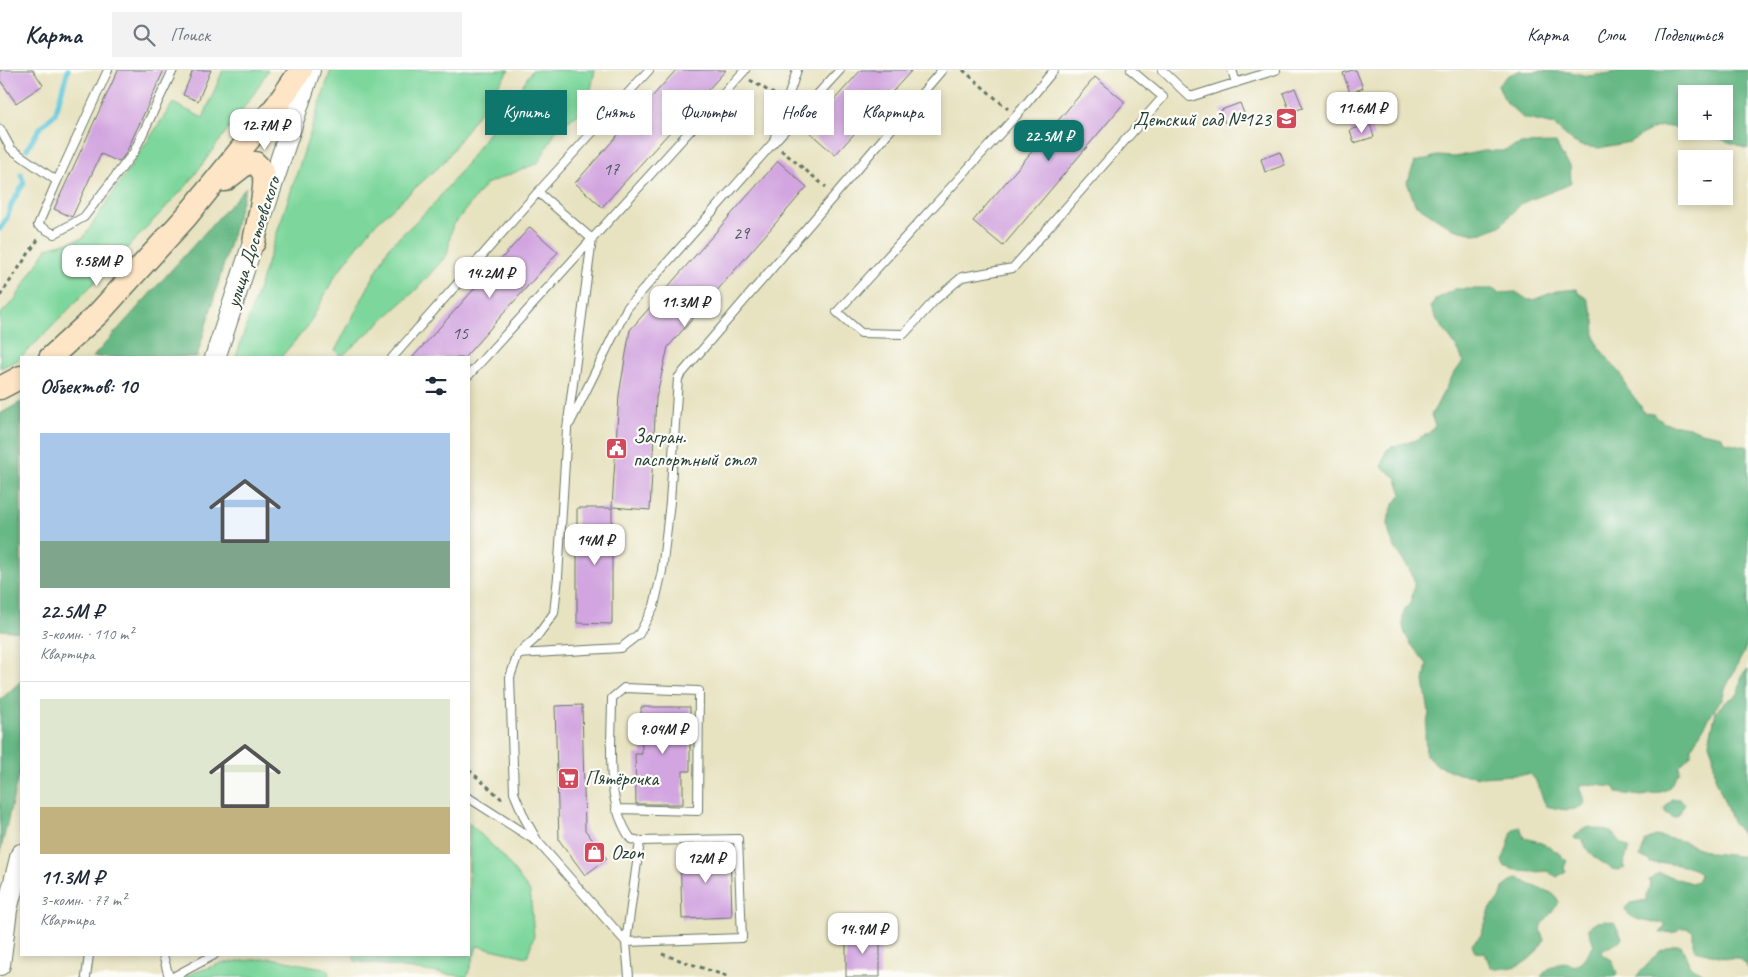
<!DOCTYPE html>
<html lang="ru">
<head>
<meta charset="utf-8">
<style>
  :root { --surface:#fff; --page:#f2f2f3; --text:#1f2937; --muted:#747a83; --line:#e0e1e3; --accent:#0f766e }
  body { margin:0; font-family:Caveat,sans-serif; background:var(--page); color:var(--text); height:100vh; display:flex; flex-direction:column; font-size:19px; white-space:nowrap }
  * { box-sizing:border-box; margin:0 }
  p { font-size:16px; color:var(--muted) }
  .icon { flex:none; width:28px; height:28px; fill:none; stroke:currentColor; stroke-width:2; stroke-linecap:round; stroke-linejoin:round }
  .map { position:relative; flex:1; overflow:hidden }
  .panel { position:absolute; left:20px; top:286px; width:450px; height:600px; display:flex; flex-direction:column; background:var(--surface); border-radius:0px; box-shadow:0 2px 8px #0003 }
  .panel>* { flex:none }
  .guide { position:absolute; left:485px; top:20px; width:475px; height:45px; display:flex; gap:10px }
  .buttons { position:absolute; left:1678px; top:15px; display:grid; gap:10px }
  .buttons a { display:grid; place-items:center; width:55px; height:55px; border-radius:0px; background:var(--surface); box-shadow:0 2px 8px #0003; font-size:25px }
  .price { position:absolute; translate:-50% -42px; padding:0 11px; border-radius:10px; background:#fff; color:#222; font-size:16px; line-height:32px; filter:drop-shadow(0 1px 2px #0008) }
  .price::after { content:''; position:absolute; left:50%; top:30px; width:15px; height:11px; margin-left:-8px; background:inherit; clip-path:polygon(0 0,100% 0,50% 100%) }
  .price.active { background:var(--accent); color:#fff }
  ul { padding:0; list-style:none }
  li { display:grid; align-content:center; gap:10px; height:265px; padding:0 20px }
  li+li { border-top:1px solid var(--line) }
  li span { display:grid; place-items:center; height:155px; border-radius:0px; color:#555 }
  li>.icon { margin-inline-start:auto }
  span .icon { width:90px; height:90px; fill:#fffc; stroke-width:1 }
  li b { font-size:21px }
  h2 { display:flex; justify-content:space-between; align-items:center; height:60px; padding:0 20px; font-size:21px }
  .tag { padding:0 18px; border-radius:0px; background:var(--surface); box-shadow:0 2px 8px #0003; font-size:18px; line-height:45px }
  .tag.active { background:var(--accent); color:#fff }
  header { display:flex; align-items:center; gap:30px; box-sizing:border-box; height:70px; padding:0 25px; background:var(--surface); border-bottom:1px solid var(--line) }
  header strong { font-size:24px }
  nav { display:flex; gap:28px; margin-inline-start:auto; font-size:18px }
  .search { width:350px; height:45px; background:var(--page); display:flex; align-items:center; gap:12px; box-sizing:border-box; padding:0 18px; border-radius:0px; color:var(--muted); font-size:19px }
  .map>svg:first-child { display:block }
  .green { fill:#7dd79c; stroke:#4e8a68 }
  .forest { fill:#66b884; stroke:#427a5c }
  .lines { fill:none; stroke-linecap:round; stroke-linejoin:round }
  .stream { stroke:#60c8dc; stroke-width:5 }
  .building { fill:#d2a5e0 }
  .service-casing { stroke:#657765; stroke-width:10 }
  .tertiary-casing { stroke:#657765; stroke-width:22 }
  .secondary-casing { stroke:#657765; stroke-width:25 }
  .path { stroke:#657765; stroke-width:3; stroke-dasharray:4 4; stroke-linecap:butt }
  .service { stroke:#fff; stroke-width:8 }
  .tertiary { stroke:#fff; stroke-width:20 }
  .secondary { stroke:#fee5c5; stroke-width:22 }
  .labels { text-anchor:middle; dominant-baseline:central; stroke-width:4.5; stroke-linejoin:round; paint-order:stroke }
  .number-label { font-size:18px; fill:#4c575f }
  .poi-label { font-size:20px; fill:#1f3d34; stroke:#fdfcf7; text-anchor:start }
  .street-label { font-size:20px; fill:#1f3d34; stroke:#fdfcf7 }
</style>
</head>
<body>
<header>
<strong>Карта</strong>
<div class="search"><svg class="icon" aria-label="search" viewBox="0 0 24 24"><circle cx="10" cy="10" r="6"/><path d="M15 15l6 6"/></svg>Поиск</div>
<nav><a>Карта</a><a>Слои</a><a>Поделиться</a></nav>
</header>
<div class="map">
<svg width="1748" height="907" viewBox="0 0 1748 907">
  <rect width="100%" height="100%" fill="#fdfcf7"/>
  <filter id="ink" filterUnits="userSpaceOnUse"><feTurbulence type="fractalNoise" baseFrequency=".02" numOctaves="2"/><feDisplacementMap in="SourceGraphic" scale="10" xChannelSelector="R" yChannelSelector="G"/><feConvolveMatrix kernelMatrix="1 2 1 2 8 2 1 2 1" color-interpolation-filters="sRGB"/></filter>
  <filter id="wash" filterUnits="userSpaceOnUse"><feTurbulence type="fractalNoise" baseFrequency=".0096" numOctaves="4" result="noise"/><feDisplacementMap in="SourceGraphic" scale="20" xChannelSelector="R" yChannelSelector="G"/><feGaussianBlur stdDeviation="1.12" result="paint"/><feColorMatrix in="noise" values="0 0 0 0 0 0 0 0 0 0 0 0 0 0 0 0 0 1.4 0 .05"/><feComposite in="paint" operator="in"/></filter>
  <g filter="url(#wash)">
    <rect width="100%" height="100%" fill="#e7e2c0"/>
    <path class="green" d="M223,0H268L255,22L188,114L50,259L18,290L0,298V244L14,231L47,178L83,168L173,33L203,48Z
      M331,0H509L444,92L373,156L335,206L308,256L281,287H236Z
      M532,0H595L587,38L557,59L538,93L486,114L452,157L447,185L416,220L341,287L335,281L389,177L433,135L463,98L517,24Z
      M469,753L503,786L530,822L534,866L527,887L477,876L467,907L355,891L353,885H469Z
      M271,888L328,899L329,907H182L222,893Z"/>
    <path class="forest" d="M1521,0L1522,2L1541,1L1570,2L1588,6L1632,0H1748V79L1699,61H1724V24H1686V59L1662,56L1650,60L1630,72L1599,78L1581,76L1572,71L1554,55L1523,48L1505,31L1498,15L1507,6Z
      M1556,73L1561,84L1570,95L1571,112L1566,116L1522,133L1500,156L1483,163L1474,164L1453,159L1415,134L1407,112L1415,92L1437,86L1454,87L1483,81H1502L1521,74Z
      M246,117L197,287H93Z
      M1455,219H1495L1497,223L1516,222L1528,230H1533L1556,221L1577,219L1578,223L1587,228L1594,246L1595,267L1599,278L1621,304L1627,318L1640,335L1644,343L1653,344L1664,353L1689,357L1701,362L1722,366L1724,372L1748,377V571L1744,582L1725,619L1722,630L1716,637L1691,678V685L1679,697L1680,701L1668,719L1658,723L1642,726L1617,723L1615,717L1585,714L1579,717L1585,733C1574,744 1559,739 1546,736L1535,709L1529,704L1482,707L1459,704L1437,695L1426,685L1425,664L1429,643L1424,611L1427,594C1414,578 1396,561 1405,539C1407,535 1408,537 1410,533C1412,528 1415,515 1414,510C1412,502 1407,496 1402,489C1386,465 1381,447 1402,424L1396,407L1382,397L1386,381L1391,377L1413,371L1429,363L1435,356L1431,345C1438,334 1443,322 1449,312C1453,304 1459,298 1463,291C1456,271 1439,258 1431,238L1435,230Z
      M21,332V562L0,560V344Z
      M1748,599V767L1745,768L1732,751L1715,707L1713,684L1709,673L1716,641L1723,634L1738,624L1742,604Z
      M21,611V695L0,783V630Z
      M1672,729H1679L1685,733L1678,746L1674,748L1666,743L1664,739Z
      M1520,756L1524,768C1541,771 1556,779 1567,791L1564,797L1566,801L1557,807L1547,801C1531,803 1519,802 1504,796L1502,790C1508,780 1508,769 1514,759Z
      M1590,757L1611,762L1619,771L1629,778L1623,795L1625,798C1614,802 1611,799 1603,793C1592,785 1588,784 1583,770L1575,769L1574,767L1581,760Z
      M1656,766L1682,771L1711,783L1748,787V899L1746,894L1739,888H1727L1695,880L1693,874V861L1687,858H1680L1676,862L1660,863L1666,854C1653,852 1630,852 1625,839L1630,833L1647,830L1646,826L1651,814L1649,810L1659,803L1691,813L1697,811L1700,805L1698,801C1684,794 1665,793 1650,793L1649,790L1640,787L1646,770Z
      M1516,808C1523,809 1525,813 1531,815C1542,820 1554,820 1559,832C1553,842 1545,848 1540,859L1544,870C1531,893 1520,898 1494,899L1490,896L1485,883L1475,882L1472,874L1481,865L1491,837L1500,829L1503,818Z
      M1607,851L1614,853L1622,867L1621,870L1602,881L1603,885L1612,890L1617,903L1614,907H1541C1548,896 1563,889 1574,896L1582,891L1594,875L1588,858L1597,852Z
      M1674,875H1681L1690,896L1710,907H1636L1660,881Z"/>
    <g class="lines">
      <path class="stream" d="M27,79L39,59L55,44L68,0
        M0,159L7,148L12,133L24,113L21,104"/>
    </g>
    <g id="blocks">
      <path class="building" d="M0,0H33L43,15L16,33L0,10Z
        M118,0H164L126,83L119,92L101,84L72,147L54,139Z
        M193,0H211L198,31L183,25Z
        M676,0H726L602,137L575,113Z
        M861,0H912L835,85L807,60Z
        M1352,0H1356L1363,18L1350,23L1343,3Z
        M1095,7L1125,32L1003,176L973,151Z
        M1295,18L1303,38L1290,42L1283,23Z
        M1240,33L1245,46L1225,53L1221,40Z
        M1370,54L1374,67L1354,73L1350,60Z
        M1280,82L1285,95L1265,102L1261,89Z
        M778,91L807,117L668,277L656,328L650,440L612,437L619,325L630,260Z
        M530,157L558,182L464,288H412Z
        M577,438H612V554L577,553Z
        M582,635L585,760L607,789L585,805L559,770L555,636Z
        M641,637H690V701H683V734H636L635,684H642Z
        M730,779L732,847L682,849L680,780Z
        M846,863H880V907H846Z"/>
    </g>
  </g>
  <g filter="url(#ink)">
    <use href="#blocks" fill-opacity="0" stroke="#657765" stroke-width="1"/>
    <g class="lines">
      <defs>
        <path id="service" d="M797,0L773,73L840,0
          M1054,0L1016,46L837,242L861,263L904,264L935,230L962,207L1013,198L1163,27L1131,0
          M1162,0L1190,27L1276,0
          M1232,0L1236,13
          M0,59L11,79L57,111L108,0
          M57,111L38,155L54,164L84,147L134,82L173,0
          M392,288L538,122
          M469,305L745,0
          M570,353L627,238L773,73
          M518,584L621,578L639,564L654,536L662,501L670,432L678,308L942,0
          M469,728L536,771
          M616,739L698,741L699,621L624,618L612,628C612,673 604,731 631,769L640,771L626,872L629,907
          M626,872L538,772L525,749L514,723L510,607L518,584L535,569L554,543L558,507L567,359L592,169L538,122L649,0
          M626,872L742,868L738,769L640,771
          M163,885L169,907
          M86,907L89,885
          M173,907L214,885"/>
        <path id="tertiary" d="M215,288L310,0
          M0,895L7,840L21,784"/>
        <path id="secondary" d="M225,110L247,93H255C259,97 263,100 264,106C266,123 257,154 254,172
          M50,288L98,244L186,147L277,35L301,0
          M0,318L21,307"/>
      </defs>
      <use href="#service" class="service-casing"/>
      <use href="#tertiary" class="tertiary-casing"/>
      <use href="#secondary" class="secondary-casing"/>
      <path class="path" d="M963,0L1008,39
        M750,10L777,26
        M781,80L826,117
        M0,226L39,168
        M469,700L504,731
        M662,884L729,907"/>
      <use href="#service" class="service"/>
      <use href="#tertiary" class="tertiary"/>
      <use href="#secondary" class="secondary"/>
    </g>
  </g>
  <defs>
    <symbol id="school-square" viewBox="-11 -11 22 22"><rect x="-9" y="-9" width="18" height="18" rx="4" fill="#d1495b" stroke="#fdfcf7"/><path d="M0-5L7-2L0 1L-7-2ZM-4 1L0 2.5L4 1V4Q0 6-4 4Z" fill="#fff"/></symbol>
    <symbol id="civic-square" viewBox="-11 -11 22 22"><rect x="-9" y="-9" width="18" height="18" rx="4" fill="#d1495b" stroke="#fdfcf7"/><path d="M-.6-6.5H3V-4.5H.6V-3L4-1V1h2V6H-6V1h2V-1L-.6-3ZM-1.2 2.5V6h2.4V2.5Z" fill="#fff"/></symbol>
    <symbol id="supermarket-square" viewBox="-11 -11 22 22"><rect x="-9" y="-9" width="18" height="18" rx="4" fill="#d1495b" stroke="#fdfcf7"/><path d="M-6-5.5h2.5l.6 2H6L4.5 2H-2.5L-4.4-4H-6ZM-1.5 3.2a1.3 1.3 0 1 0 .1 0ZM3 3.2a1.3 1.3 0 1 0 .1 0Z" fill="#fff"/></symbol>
    <symbol id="shop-square" viewBox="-11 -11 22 22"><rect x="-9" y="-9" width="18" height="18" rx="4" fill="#d1495b" stroke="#fdfcf7"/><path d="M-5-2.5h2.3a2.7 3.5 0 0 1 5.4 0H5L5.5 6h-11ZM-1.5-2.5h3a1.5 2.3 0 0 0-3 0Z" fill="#fff"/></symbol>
  </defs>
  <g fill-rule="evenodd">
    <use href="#school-square" x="1274" y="36" width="25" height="25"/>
    <use href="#civic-square" x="604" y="366" width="25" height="25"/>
    <use href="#supermarket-square" x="556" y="696" width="25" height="25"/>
    <use href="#shop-square" x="582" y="770" width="25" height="25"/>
  </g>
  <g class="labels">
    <g class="number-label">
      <text x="611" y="99">17</text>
      <text x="741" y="163">29</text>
      <text x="460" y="263">15</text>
    </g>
    <g class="poi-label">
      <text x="1271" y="49" text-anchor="end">Детский сад №123</text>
      <text x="633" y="366">Загран.<tspan x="633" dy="23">паспортный стол</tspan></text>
      <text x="585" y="708">Пятёрочка</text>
      <text x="611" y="782">Ozon</text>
    </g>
    <g class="street-label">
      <text transform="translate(253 172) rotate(-72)">улица Достоевского</text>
    </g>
  </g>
</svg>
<div class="buttons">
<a>+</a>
<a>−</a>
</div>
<b class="price" style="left:1362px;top:64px">11.6M ₽</b>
<b class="price" style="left:265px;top:81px">12.7M ₽</b>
<b class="price active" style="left:1049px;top:92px">22.5M ₽</b>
<b class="price" style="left:97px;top:217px">9.58M ₽</b>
<b class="price" style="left:490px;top:229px">14.2M ₽</b>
<b class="price" style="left:685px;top:258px">11.3M ₽</b>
<b class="price" style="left:595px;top:496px">14M ₽</b>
<b class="price" style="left:663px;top:685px">9.04M ₽</b>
<b class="price" style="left:706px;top:814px">12M ₽</b>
<b class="price" style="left:863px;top:885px">14.9M ₽</b>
<div class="guide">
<a class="tag active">Купить</a>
<a class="tag">Снять</a>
<a class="tag">Фильтры</a>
<a class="tag">Новое</a>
<a class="tag">Квартира</a>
</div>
<section class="panel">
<h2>Объектов: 10<svg class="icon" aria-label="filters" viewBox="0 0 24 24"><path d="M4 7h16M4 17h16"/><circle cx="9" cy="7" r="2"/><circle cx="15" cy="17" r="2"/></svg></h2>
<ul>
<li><span style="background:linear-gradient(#a9c7e8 70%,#7fa58c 0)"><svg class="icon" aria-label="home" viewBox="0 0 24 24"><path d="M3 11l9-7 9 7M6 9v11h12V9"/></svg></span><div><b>22.5M ₽</b><p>3-комн. · 110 m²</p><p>Квартира</p></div></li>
<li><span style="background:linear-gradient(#dfe7d0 70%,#c2b280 0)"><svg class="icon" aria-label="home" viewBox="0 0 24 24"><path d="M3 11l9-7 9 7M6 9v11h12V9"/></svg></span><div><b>11.3M ₽</b><p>3-комн. · 77 m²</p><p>Квартира</p></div></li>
</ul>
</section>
</div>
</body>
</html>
